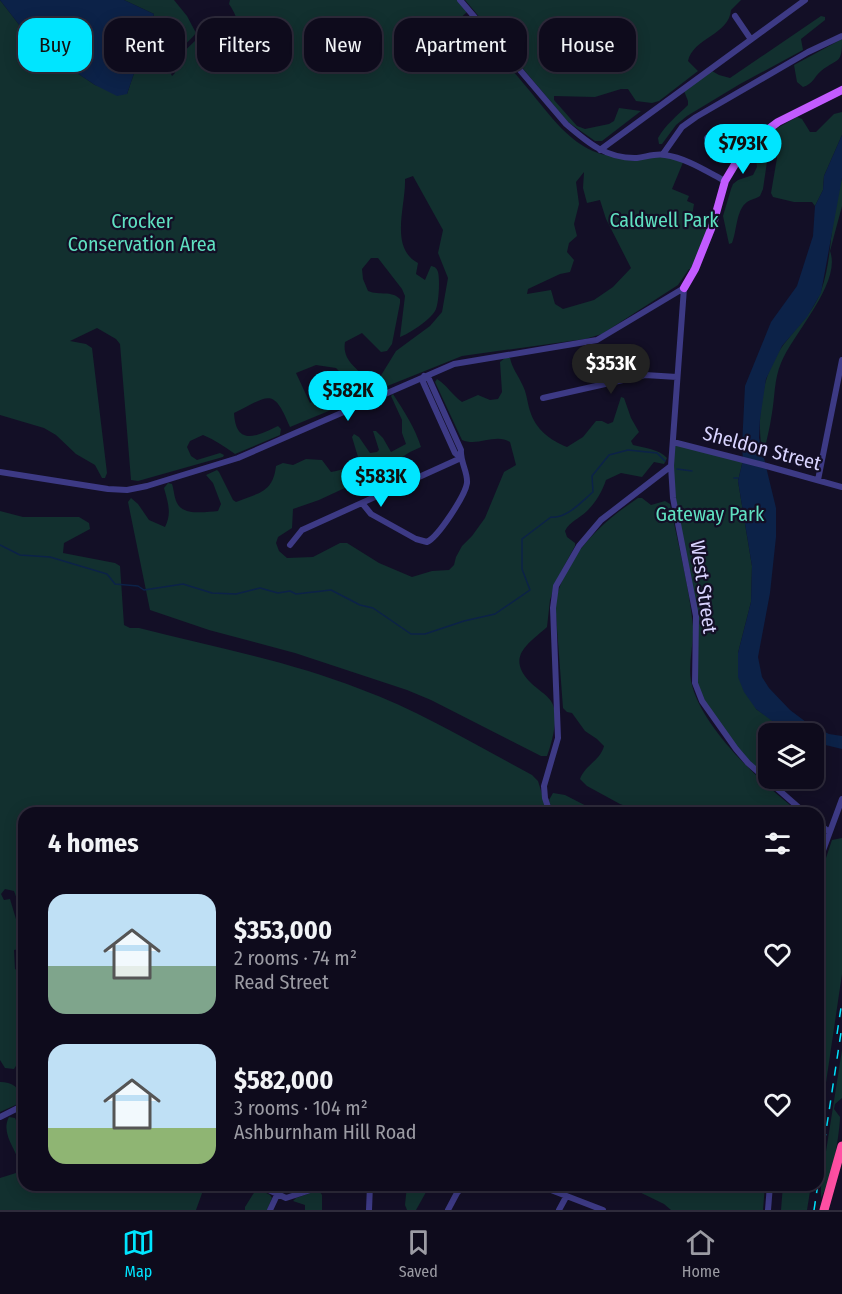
<!DOCTYPE html>
<html lang="en">
<head>
<meta charset="utf-8">
<style>
  :root { --surface:#0e0b1c; --page:#1c1929; --text:#f1f3f6; --muted:#9b9ba3; --line:#2e2b3b; --accent:#00e5ff }
  body { margin:0; font-family:"Fira Sans Condensed",sans-serif; background:var(--page); color:var(--text); height:100vh; display:flex; flex-direction:column; font-size:22px; white-space:nowrap }
  * { box-sizing:border-box; margin:0 }
  p { font-size:20px; color:var(--muted) }
  .icon { flex:none; width:33px; height:33px; fill:none; stroke:currentColor; stroke-width:2; stroke-linecap:round; stroke-linejoin:round }
  .map { position:relative; flex:1; overflow:hidden }
  .sheet { position:absolute; left:18px; top:807px; width:806px; height:384px; display:flex; flex-direction:column; background:var(--surface); border-radius:18px; box-shadow:0 3px 15px #0003,0 0 0 2px var(--line) }
  .sheet>* { flex:none }
  .top-card { position:absolute; left:18px; top:18px; width:807px; height:54px; display:flex; gap:12px }
  .fabs { position:absolute; left:758px; top:723px; display:grid; gap:12px }
  .fabs a { display:grid; place-items:center; width:66px; height:66px; border-radius:12px; background:var(--surface); box-shadow:0 3px 15px #0003,0 0 0 2px var(--line); font-size:30px }
  .price { position:absolute; translate:-50% -51px; padding:0 14px; border-radius:21px; background:var(--accent); color:#111; font-size:20px; line-height:39px; filter:drop-shadow(0 2px 3px #0008) }
  .price::after { content:''; position:absolute; left:50%; top:36px; width:18px; height:14px; margin-left:-9px; background:inherit; clip-path:polygon(0 0,100% 0,50% 100%) }
  .price.selected { background:#222; color:#fff }
  ul { padding:0; list-style:none }
  li { display:flex; align-items:center; gap:18px; height:150px; padding:0 30px }
  li span { display:grid; place-items:center; flex:none; width:168px; height:120px; border-radius:18px; color:#555 }
  li>.icon { margin-inline-start:auto }
  span .icon { width:72px; height:72px; fill:#fffc; stroke-width:1 }
  li b { font-size:26px }
  h2 { display:flex; justify-content:space-between; align-items:center; height:72px; padding:0 30px; font-size:26px }
  .pill { padding:0 21px; border-radius:18px; background:var(--surface); box-shadow:0 3px 15px #0003,0 0 0 2px var(--line); font-size:21px; line-height:54px }
  .pill.selected { background:var(--accent); color:#111 }
  .menu { display:flex; justify-content:space-around; align-items:center; height:84px; border-top:2px solid var(--line); background:var(--surface); font-size:16px; color:var(--muted) }
  .menu a { display:grid; justify-items:center; gap:3px }
  .menu .selected { color:var(--accent) }
  .map>svg:first-child { display:block }
  .green { fill:#12302f; fill-rule:evenodd }
  .water { fill:#0c2248 }
  .lines { fill:none; stroke-linecap:round; stroke-linejoin:round }
  .stream { stroke:#0c2248; stroke-width:1.5 }
  .minor { stroke:#3d3a85; stroke-width:6 }
  .major { stroke:#c25bff; stroke-width:8 }
  .highway { stroke:#ff4fa3; stroke-width:9 }
  .rail { stroke:#00e5ff; stroke-width:1.5; stroke-dasharray:9 8; stroke-linecap:butt }
  .labels { text-anchor:middle; dominant-baseline:central; stroke-width:4.5; stroke-linejoin:round; paint-order:stroke }
  .park-label { font-size:20px; fill:#5fe0c0; stroke:#130f26 }
  .street-label { font-size:20px; fill:#d9d4ff; stroke:#130f26 }
</style>
</head>
<body>
<div class="map">
<svg width="842" height="1210" viewBox="0 0 842 1210">
  <rect width="100%" height="100%" fill="#130f26"/>
  <path class="green" d="M0,0L34,44L95,85L127,94L154,14L124,0H174L187,16L196,33C187,45 172,52 168,68L172,76L175,73L174,61L197,39L220,52L232,48C229,27 246,29 229,4L230,0H457L467,12L447,30L458,43L481,33C497,52 513,71 529,90C550,115 571,147 605,155L607,153L616,156L663,154L684,160L672,189L689,196L687,201L694,204L692,216L713,224L695,269H689L678,285L602,334L585,339L462,356L375,391L377,382L396,351L430,326L442,312L448,278L438,253L443,230L413,176L405,179C406,206 389,248 418,263L416,274L425,280L431,266C435,267 436,267 438,272C440,279 439,305 435,311C431,319 409,334 400,337L405,296L402,289L378,258H371L362,269L363,279L368,291C380,296 391,290 400,299V303L392,344L387,351L381,352L362,333L345,342C342,360 356,367 366,379C367,387 366,393 360,398L290,427C273,386 269,396 234,413C236,447 257,436 278,426L281,429L280,435L235,454C225,447 215,440 203,435L190,441L187,447L191,456L197,460L220,453L224,455L223,457L138,481L131,480L120,344L116,339L97,328L70,341L86,344L92,348L107,473L105,478H102L95,465L76,454L56,435L44,428L0,415ZM584,172L583,188L587,203L600,200L606,219L631,268L613,287L594,300L563,309L555,304L551,290L527,294L528,289L560,274L570,272L574,260L567,252L569,243L577,236L574,224L579,204L576,182ZM316,365L336,368L343,375L338,382L310,403L296,373Z
    M465,0H741L731,10C729,35 693,38 688,61L698,71L659,101L652,103L636,101L628,89H621L595,97L554,96V100L577,126L585,129L609,124L614,121L619,108L641,111L602,141H595L568,122Z
    M821,16L825,17V20L801,39L803,50L740,84L687,116L676,125L662,144H659L658,138C666,124 677,116 688,105V101L684,91L712,71L719,75L730,78Z
    M842,39C842,65 839,57 821,71C814,77 813,84 803,87L797,82L794,65Z
    M842,112V135L824,176L823,190L815,206L812,202H794L773,197L771,193L777,158L772,131L797,117L802,119L810,132H816L834,114Z
    M763,145L769,148L763,189L760,196C756,199 751,199 747,202C736,210 737,231 732,243L729,244L723,216L731,189L733,184L738,180L753,175L757,167L755,153Z
    M842,178V206L830,251C842,283 793,333 781,363C774,380 775,396 772,413C770,429 765,444 763,459C756,420 760,376 784,344C797,327 814,311 821,291C834,255 829,214 842,178Z
    M505,358H510C512,368 518,375 522,384C527,393 527,402 530,411C536,430 550,440 567,447L583,437L596,421H602L608,424L613,422L621,397L624,398L631,418L639,432L631,441L633,445C644,448 659,449 667,458L664,464L654,462L642,477L621,473L606,480C602,492 596,502 587,511C579,519 570,521 565,531L567,537L575,543V546L556,581L550,600L547,627C528,644 505,657 531,683C537,689 546,694 551,701C560,714 552,743 547,756H541L431,700L407,690L295,653L209,630L150,610L128,502L131,498L138,504L149,520L165,527C172,513 168,503 164,488L168,483L172,484C174,490 174,497 177,503C183,516 206,512 218,511L221,504L213,483L206,475L217,470L219,472L233,500L236,502C258,493 273,493 276,466L283,463L293,465L306,459L322,460L331,472C342,470 353,467 358,457L352,437L354,434L359,437L370,453L377,452L379,450L373,431H376L383,438L391,452L406,444L402,433V420L391,396L393,394C404,411 415,428 421,447L410,452L377,473L319,500L293,509L292,528L278,537L276,543L279,551L287,558L313,557L340,543H347L379,563L412,577L432,571L449,570L454,565L456,557L462,546L472,536L485,518L504,472L516,465L510,442C495,433 478,447 462,440L435,382L437,379C447,385 452,395 462,402L478,395L490,400L498,399L502,392L500,362Z
    M673,442L743,460L738,481L752,566L751,602L738,653L756,709L791,733L768,734V765L763,771L748,763L702,701L695,683L696,616L673,498Z
    M638,498H642L651,505L665,501L670,504C678,544 689,585 693,626C694,644 688,663 691,681C701,729 763,784 800,813H645L620,804L587,786L580,779C585,765 600,761 604,746L597,739L585,731L572,713L567,712L563,708L555,602C567,555 599,524 638,498Z
    M0,511L23,517H79L89,523L90,529L64,543L63,553L115,563L120,566L124,625L130,628H139C213,647 289,661 360,689C420,711 476,745 532,775L538,781L548,813H353L339,807L328,810L327,813H24V918L14,891L5,889L1,894L4,900L10,899L24,946V948L14,950L15,969L24,975V1053L14,1069L5,1068L0,1060Z
    M553,793L565,795L600,813H553L549,800Z
    M842,838V974L818,1137V882L832,840Z
    M842,1050V1098L835,1104L834,1109L840,1117C839,1140 832,1178 821,1198V1183Z
    M0,1082C13,1082 22,1088 20,1103L0,1112Z
    M9,1117L15,1118L24,1138V1185H165L169,1187L205,1185L196,1210H0V1178L16,1173L20,1166C17,1149 0,1134 9,1117Z
    M407,1185H430L416,1210H407L405,1205Z
    M625,1185H716L729,1189L765,1185L763,1210H671L664,1204Z
    M783,1185H811L807,1210H781Z
    M257,1188L270,1195L272,1198L267,1210H245V1207Z
    M319,1190L322,1195V1210H305V1205L293,1201L296,1198Z"/>
  <path class="water" d="M0,0H124L154,14L127,94L117,96L95,85L34,44Z
    M842,135V178L821,293L807,317L782,346L766,379L760,419L759,438L776,508V537L770,593L758,657L762,677L769,688L790,710L810,725L829,734L842,736V749L813,742V734L787,732L756,709L744,692L738,677V653L751,602L752,566L738,481L743,460L742,446L745,386L771,322L797,286L813,236L815,206L823,190L824,176Z"/>
  <g class="lines">
    <path class="stream" d="M677,469L692,471
      M734,478H738
      M0,545L20,555L50,557L107,574L115,584L138,586L144,590L183,584L212,593L236,594L260,588L278,593L290,591L296,594L331,590L360,605L373,608L411,634H425L464,621L495,614L530,590L522,569V539L551,517C567,519 582,501 593,492L592,476L609,455L628,450L657,453L665,461"/>
    <path class="minor" d="M460,0L566,124C588,143 607,159 637,158C646,157 656,153 665,155C686,158 706,171 725,181
      M735,16L750,38
      M707,138L737,161
      M600,150L805,0
      M663,154L682,127L696,117L808,52L842,36
      M684,288L671,466L673,498L696,616L695,683L702,701L736,749L748,763L805,813
      M424,376L423,382L455,453L461,458
      M543,398L645,375L677,377
      M673,442L763,465L842,487
      M0,472L108,489L127,490L147,486L238,458L454,364L597,340L684,288
      M818,480L842,360
      M362,503L371,514L416,539L427,542C438,537 465,496 467,483C468,472 460,462 461,450L429,379L424,376
      M290,545L302,530L461,458
      M550,813L545,798L544,786L558,738L553,608L556,586L579,546L601,520L671,466
      M818,823L829,832
      M818,864L842,799
      M0,1117L24,1105
      M258,1185L286,1198L326,1185
      M538,1185L603,1210
      M270,1210L277,1195
      M369,1210L370,1185
      M448,1210L457,1193L464,1185
      M559,1210L566,1197
      M768,1210L770,1185"/>
    <path class="major" d="M684,288L695,269L713,224L725,181L737,161L766,131L778,122L842,90"/>
    <path class="highway" d="M824,1210L842,1146"/>
    <path class="rail" d="M837,1034L842,1001
      M814,1210L842,1026"/>
  </g>
  <g class="labels">
    <g class="park-label">
      <text x="664" y="220">Caldwell Park</text>
      <text x="142" y="221">Crocker<tspan x="142" dy="23">Conservation Area</tspan></text>
      <text x="710" y="514">Gateway Park</text>
    </g>
    <g class="street-label">
      <text transform="translate(762 448) rotate(15)">Sheldon Street</text>
      <text transform="translate(704 587) rotate(82)">West Street</text>
    </g>
  </g>
</svg>
<div class="fabs">
<a><svg class="icon" aria-label="layers" viewBox="0 0 24 24"><path d="M12 4l9 5-9 5-9-5zM3 14l9 5 9-5"/></svg></a>
</div>
<b class="price" style="left:743px;top:175px">$793K</b>
<b class="price selected" style="left:611px;top:395px">$353K</b>
<b class="price" style="left:348px;top:422px">$582K</b>
<b class="price" style="left:381px;top:508px">$583K</b>
<div class="top-card">
<a class="pill selected">Buy</a>
<a class="pill">Rent</a>
<a class="pill">Filters</a>
<a class="pill">New</a>
<a class="pill">Apartment</a>
<a class="pill">House</a>
</div>
<section class="sheet">
<h2>4 homes<svg class="icon" aria-label="filters" viewBox="0 0 24 24"><path d="M4 7h16M4 17h16"/><circle cx="9" cy="7" r="2"/><circle cx="15" cy="17" r="2"/></svg></h2>
<ul>
<li><span style="background:linear-gradient(#bfe0f5 60%,#7fa58c 0)"><svg class="icon" aria-label="home" viewBox="0 0 24 24"><path d="M3 11l9-7 9 7M6 9v11h12V9"/></svg></span><div><b>$353,000</b><p>2 rooms · 74 m²</p><p>Read Street</p></div><svg class="icon" aria-label="heart" viewBox="0 0 24 24"><path d="M12 20l-8-8c-3-5 5-10 8-4 3-6 11-1 8 4z"/></svg></li>
<li><span style="background:linear-gradient(#bfe0f5 70%,#8fb573 0)"><svg class="icon" aria-label="home" viewBox="0 0 24 24"><path d="M3 11l9-7 9 7M6 9v11h12V9"/></svg></span><div><b>$582,000</b><p>3 rooms · 104 m²</p><p>Ashburnham Hill Road</p></div><svg class="icon" aria-label="heart" viewBox="0 0 24 24"><path d="M12 20l-8-8c-3-5 5-10 8-4 3-6 11-1 8 4z"/></svg></li>
</ul>
</section>
</div>
<nav class="menu">
<a class="selected"><svg class="icon" aria-label="map" viewBox="0 0 24 24"><path d="M3 6l6-2 6 2 6-2v14l-6 2-6-2-6 2zM9 4v14M15 6v14"/></svg>Map</a>
<a><svg class="icon" aria-label="saved" viewBox="0 0 24 24"><path d="M7 4h10v16l-5-4-5 4z"/></svg>Saved</a>
<a><svg class="icon" aria-label="home" viewBox="0 0 24 24"><path d="M3 11l9-7 9 7M6 9v11h12V9"/></svg>Home</a>
</nav>
</body>
</html>
